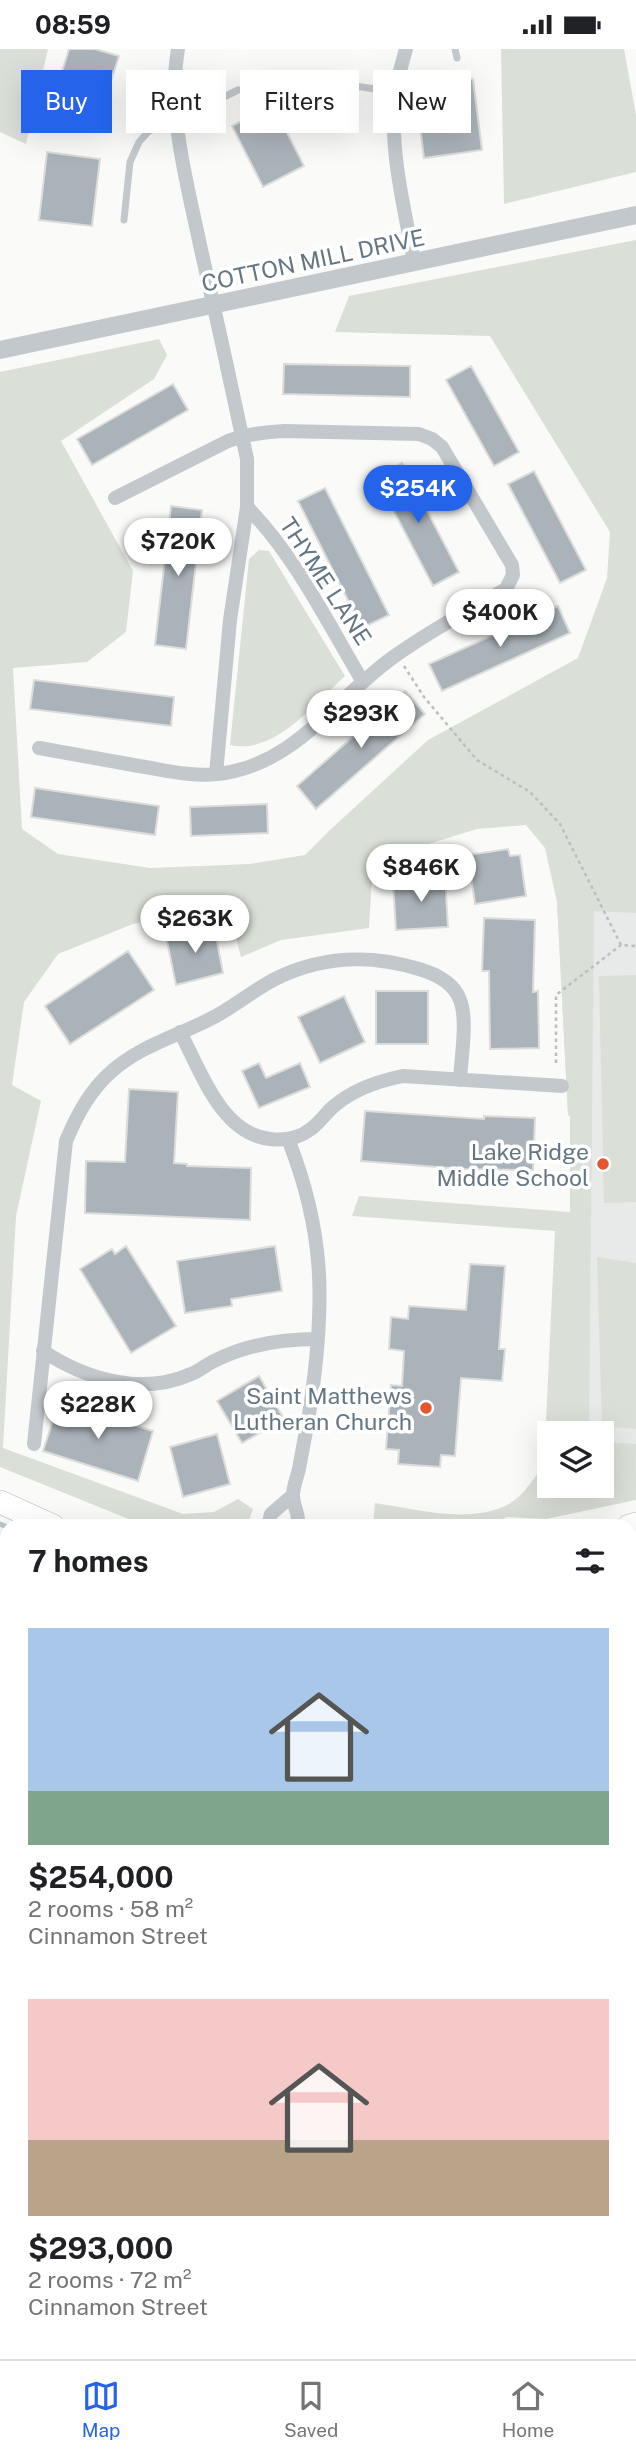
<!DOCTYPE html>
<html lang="en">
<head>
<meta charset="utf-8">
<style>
  :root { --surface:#fff; --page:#f2f2f2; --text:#202124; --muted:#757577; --line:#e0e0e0; --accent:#2563eb }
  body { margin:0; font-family:"Public Sans",sans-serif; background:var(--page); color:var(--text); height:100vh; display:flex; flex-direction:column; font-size:26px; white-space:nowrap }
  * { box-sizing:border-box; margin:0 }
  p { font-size:23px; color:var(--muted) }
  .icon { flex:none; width:38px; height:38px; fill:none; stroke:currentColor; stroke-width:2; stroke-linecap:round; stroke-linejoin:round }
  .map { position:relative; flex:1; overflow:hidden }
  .details { position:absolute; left:0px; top:1470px; width:637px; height:840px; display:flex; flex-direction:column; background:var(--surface); border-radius:21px 21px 0 0; box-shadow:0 7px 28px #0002 }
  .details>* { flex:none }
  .hud { position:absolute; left:21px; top:21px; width:595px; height:63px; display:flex; gap:14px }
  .tools { position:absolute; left:537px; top:1372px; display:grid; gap:14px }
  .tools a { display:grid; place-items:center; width:77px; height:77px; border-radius:0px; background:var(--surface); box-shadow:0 7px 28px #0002; font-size:35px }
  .price { position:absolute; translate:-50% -60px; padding:0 16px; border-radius:24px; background:#fff; color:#222; font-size:23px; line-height:46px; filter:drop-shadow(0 2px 4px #0008) }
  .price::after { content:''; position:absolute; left:50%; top:42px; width:21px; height:16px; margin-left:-10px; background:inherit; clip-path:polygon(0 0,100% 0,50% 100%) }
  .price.selected { background:var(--accent); color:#fff }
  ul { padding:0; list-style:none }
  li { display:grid; align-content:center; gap:14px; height:371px; padding:0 28px }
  li span { display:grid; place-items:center; height:217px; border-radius:0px; color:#555 }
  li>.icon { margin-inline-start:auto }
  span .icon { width:126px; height:126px; fill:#fffc; stroke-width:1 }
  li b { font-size:30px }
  h2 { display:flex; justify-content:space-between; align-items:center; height:84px; padding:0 28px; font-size:30px }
  .chip { padding:0 24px; border-radius:0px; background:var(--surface); box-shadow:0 7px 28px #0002; font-size:24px; line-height:63px }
  .chip.selected { background:var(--accent); color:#fff }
  .status { display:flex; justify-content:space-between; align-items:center; height:49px; padding:0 35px; background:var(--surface); direction:ltr }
  .status svg { height:19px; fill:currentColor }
  .dock { display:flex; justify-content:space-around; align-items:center; height:98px; border-top:2px solid var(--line); background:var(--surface); font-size:19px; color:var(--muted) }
  .dock a { display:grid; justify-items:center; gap:4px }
  .dock .selected { color:var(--accent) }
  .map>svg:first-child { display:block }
  .built { fill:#e8e9e9 }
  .green { fill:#dadfd7 }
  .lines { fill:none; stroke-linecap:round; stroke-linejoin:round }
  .stream { stroke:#bbc7cb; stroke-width:5 }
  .building { fill:#aab3b9; stroke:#dcdcda; stroke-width:2 }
  .primary-casing { stroke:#b5babe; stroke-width:24 }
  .path { stroke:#bbbfc2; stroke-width:2.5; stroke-dasharray:3.5 3.5; stroke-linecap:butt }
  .service { stroke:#c3c8cc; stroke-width:7 }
  .minor { stroke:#c3c8cc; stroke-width:14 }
  .tertiary { stroke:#c3c8cc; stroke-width:18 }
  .primary { stroke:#fff; stroke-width:23 }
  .poi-dot { fill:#e4572e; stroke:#fff; stroke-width:2.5 }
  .labels { text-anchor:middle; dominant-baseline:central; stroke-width:7; stroke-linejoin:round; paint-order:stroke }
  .street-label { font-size:23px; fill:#657683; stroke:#fff }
  .poi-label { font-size:23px; fill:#657683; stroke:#fff; text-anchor:end }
</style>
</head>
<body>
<div class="status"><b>08:59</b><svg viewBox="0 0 49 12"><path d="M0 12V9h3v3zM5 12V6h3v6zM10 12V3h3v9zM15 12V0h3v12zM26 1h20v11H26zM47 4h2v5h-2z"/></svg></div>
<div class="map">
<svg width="636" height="2310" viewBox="0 0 636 2310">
  <rect width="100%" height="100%" fill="#fafaf8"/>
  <path class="built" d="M557,853L636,855V1429L602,1436V1384H572L570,1067L568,1066Z"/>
  <path class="green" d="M0,0H48L26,95L0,83Z
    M501,0H624L636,66V123L504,155Z
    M636,191V864L594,862L589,1384H550V1437H602V1393L636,1395V1451L546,1470L507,1468L487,1477H373L375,1454C417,1460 463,1474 503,1458C522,1450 533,1431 544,1415L555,1182L352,1167L359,1147L570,1163V1067L568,1066L557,853L545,799L526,776L477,780L373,812L369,879L281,891L241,908L227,855L133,875L58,905L24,953L12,1036L41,1052L16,1167L3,1399L183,1465L214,1463L238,1450L253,1460L247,1477H146L0,1418V323L159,290L167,306L154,330L61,392L133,522L126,583L87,613L13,619L22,780L58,805L150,819L250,815L305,806L330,781L428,691L578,609L607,529L610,483L490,287L335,283L349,247Z
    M259,501L269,502L345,627C314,655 275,706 230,696L249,510Z
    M636,926V1153L604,1154L599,927Z
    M597,1208L636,1214V1380L602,1377Z"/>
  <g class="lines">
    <path class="stream" d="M0,1475L7,1478
      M630,1502L636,1500"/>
  </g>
  <path class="building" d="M69,0H95L119,7L100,67L53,52Z
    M473,30L482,101L424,109L415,38Z
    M273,56L304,117L263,138L232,77Z
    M47,103L100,110L92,177L39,171Z
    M284,315L410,317V348L283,345Z
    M471,317L519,403L494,417L446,331Z
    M173,335L188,361L92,416L77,390Z
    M402,414L459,523L433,537L376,428Z
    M534,422L586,521L560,534L508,435Z
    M325,439L389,566L362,579L298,452Z
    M171,457L202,461L186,600L155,596Z
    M558,557L570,584L442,642L429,615Z
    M34,631L174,648L171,677L30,660Z
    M405,642L425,665L316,760L297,737Z
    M35,739L159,757L155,786L31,768Z
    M267,755L268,784L191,787L190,758Z
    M508,800L510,807L520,806L526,847L475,855L468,806Z
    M445,829L448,878L396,881L393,832Z
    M484,869L535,871L533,943L538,942L539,999L490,1000L489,922H482Z
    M214,877L223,924L176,936L166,887Z
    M128,902L154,941L70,995L45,957Z
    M376,942H428V995H376Z
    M344,947L365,993L320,1014L298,968Z
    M259,1014L266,1029L300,1014L310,1038L259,1059L242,1022Z
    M129,1040L178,1043L174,1114L187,1115V1117L251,1119L250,1171L85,1164L86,1112L125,1113Z
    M365,1062L484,1070V1067L535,1069L533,1121L462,1120L361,1112Z
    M126,1197L176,1277L131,1304L80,1220L112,1200L115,1205Z
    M275,1197L282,1242L231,1250L232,1257L185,1264L177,1212Z
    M470,1215L505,1217L499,1300H505L502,1332L461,1329L455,1407L441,1406L440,1418L398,1415L399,1401L386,1400L391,1336L402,1337L404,1302L389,1300L391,1268L408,1270L409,1257L466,1261Z
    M259,1327L284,1370L242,1394L217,1352Z
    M59,1353L153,1382L138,1432L43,1402Z
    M217,1385L230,1435L183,1448L170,1398Z"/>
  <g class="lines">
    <defs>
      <path id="primary" d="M0,1453L53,1477
        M629,1477L636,1475
        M0,1508L7,1511
        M630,1527L636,1525"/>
    </defs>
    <use href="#primary" class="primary-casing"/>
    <path class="path" d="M404,617L424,648L477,711L530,743L560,775L621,896L636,897
      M556,1014V946L621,896
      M630,1566L636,1564"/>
    <path class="service" d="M455,0L457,9
      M335,34L395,43
      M124,171L130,113L139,93L148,83L160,76L176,72L238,41"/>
    <path class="minor" d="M178,0C167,64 187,133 200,196C216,267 232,339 247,410V458L230,571L216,725
      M406,0C400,21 394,42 394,64C392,114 406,165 414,214
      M247,458C296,508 327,573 363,633
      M39,699C72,705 105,711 139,717C165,721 191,728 218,725C295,716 333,652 392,609C428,583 467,562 506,540L513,526L512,516L442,398L432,390L419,385L284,382C264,383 246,385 228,392L115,449
      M180,983C201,1022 221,1085 270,1090C285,1092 299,1089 311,1080C320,1073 326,1064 334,1057C354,1040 378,1032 403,1027L562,1037
      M288,1090C325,1183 325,1254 311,1352C308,1374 303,1397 299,1420C297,1428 293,1438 293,1446C293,1457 300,1466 298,1477
      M43,1302C85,1330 142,1347 191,1325C199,1322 206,1316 214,1312C247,1295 283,1290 318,1290
      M34,1395L66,1092C77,1066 90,1041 112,1022C143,995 181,986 216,967C236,956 254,941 275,930C321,907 371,905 419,920C436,925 454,934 460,951C468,971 461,1009 460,1031
      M268,1477L271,1465L293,1446
      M630,1782L636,1776
      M0,1913L7,1918
      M201,2310V2303"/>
    <path class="tertiary" d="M0,301L636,166
      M522,2303L523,2310"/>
    <use href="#primary" class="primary"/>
  </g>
  <g class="poi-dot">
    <circle cx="603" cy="1115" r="7"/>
    <circle cx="426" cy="1359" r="7"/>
  </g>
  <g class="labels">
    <g class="street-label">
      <text transform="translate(313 211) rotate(-12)">COTTON MILL DRIVE</text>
      <text transform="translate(326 532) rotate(57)">THYME LANE</text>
    </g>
    <g class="poi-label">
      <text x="589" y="1102">Lake Ridge<tspan x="589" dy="26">Middle School</tspan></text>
      <text x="412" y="1346">Saint Matthews<tspan x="412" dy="26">Lutheran Church</tspan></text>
    </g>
  </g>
</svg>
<div class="tools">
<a><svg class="icon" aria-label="layers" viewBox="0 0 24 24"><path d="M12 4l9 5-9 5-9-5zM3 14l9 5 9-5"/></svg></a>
</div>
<b class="price selected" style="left:418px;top:476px">$254K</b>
<b class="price" style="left:178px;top:529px">$720K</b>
<b class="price" style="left:500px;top:600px">$400K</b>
<b class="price" style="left:361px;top:701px">$293K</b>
<b class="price" style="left:421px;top:855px">$846K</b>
<b class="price" style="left:195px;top:906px">$263K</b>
<b class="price" style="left:98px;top:1392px">$228K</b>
<div class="hud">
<a class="chip selected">Buy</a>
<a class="chip">Rent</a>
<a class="chip">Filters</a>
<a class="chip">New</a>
</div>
<section class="details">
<h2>7 homes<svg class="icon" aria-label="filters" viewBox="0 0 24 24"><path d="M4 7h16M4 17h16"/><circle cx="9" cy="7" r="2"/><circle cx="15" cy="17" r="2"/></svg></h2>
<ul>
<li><span style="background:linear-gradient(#a9c7e8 75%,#7fa58c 0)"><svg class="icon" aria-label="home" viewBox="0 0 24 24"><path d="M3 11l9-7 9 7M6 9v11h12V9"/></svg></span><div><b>$254,000</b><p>2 rooms · 58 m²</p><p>Cinnamon Street</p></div></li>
<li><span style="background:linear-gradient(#f6c9c9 65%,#b9a48a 0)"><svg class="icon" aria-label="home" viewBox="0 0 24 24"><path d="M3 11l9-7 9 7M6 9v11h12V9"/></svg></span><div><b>$293,000</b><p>2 rooms · 72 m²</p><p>Cinnamon Street</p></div></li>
</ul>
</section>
</div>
<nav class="dock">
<a class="selected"><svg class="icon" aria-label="map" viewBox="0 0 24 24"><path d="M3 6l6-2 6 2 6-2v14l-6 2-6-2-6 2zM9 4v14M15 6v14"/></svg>Map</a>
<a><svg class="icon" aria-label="saved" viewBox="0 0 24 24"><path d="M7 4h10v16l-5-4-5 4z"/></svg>Saved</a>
<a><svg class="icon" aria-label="home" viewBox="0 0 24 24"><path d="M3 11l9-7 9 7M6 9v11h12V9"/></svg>Home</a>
</nav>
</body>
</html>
